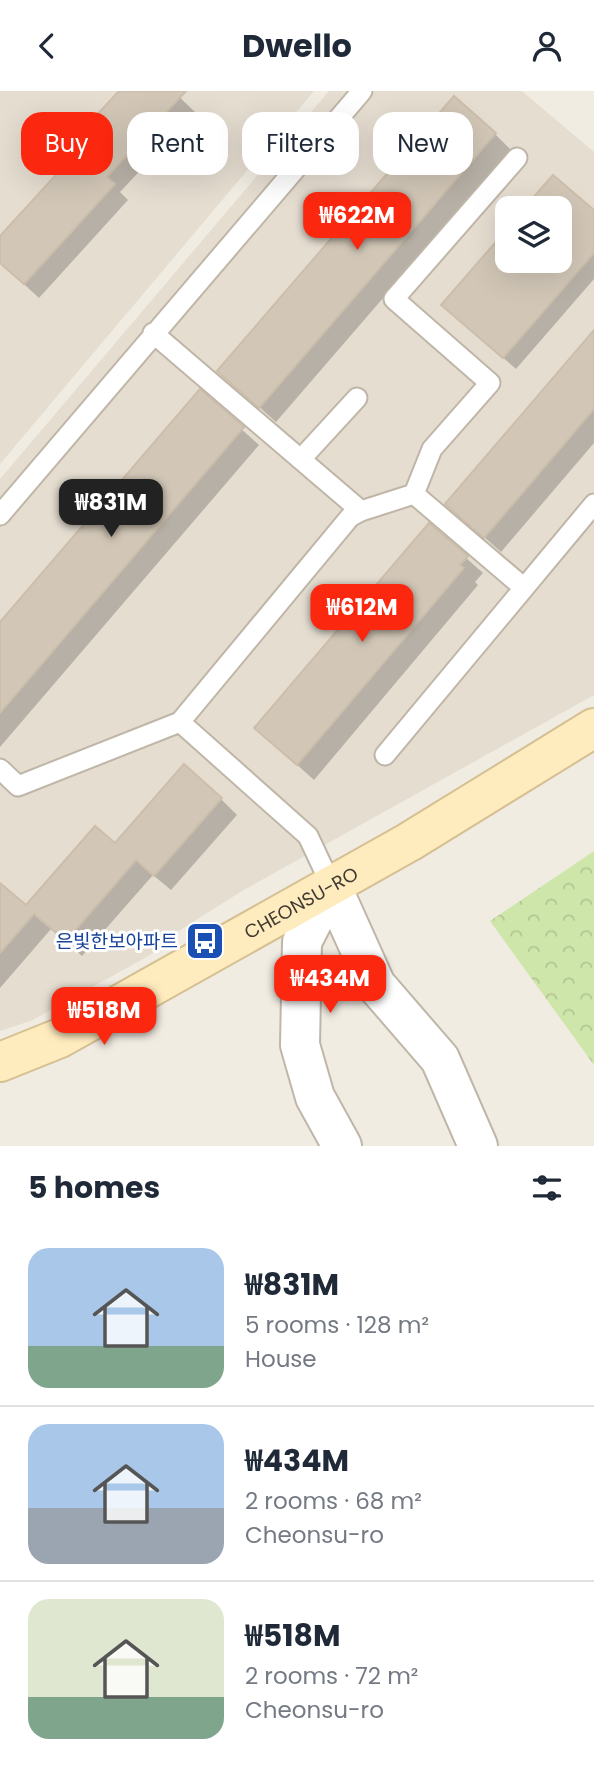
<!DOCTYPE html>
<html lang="en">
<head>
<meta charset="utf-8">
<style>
  :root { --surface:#fff; --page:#f6f6f7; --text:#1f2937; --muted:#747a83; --line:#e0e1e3; --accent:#fb270f }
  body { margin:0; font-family:Poppins,"Noto Sans KR",sans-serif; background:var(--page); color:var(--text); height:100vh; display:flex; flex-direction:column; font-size:26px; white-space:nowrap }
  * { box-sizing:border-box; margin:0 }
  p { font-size:23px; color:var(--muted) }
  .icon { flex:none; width:38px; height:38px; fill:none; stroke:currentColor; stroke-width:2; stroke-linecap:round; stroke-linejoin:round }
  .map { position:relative; height:1055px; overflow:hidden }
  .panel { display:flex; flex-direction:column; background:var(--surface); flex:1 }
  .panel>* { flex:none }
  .guide { position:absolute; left:21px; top:21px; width:553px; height:63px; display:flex; gap:14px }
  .fabs { position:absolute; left:495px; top:105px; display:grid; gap:14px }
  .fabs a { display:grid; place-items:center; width:77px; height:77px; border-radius:14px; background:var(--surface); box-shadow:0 7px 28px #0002; font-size:35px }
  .price { position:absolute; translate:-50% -60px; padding:0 16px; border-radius:14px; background:var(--accent); color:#fff; font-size:23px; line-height:46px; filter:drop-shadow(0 2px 4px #0008) }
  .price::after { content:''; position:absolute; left:50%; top:42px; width:21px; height:16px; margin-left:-10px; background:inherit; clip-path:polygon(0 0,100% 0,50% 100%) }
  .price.current { background:#222; color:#fff }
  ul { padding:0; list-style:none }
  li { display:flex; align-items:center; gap:21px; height:175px; padding:0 28px }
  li+li { border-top:2px solid var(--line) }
  li span { display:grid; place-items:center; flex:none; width:196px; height:140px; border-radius:21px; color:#555 }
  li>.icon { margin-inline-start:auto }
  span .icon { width:84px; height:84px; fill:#fffc; stroke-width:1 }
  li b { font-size:30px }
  h2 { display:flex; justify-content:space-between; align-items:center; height:84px; padding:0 28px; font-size:30px }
  .tag { padding:0 24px; border-radius:21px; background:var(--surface); box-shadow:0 7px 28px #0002; font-size:24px; line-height:63px }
  .tag.current { background:var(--accent); color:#fff }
  header { display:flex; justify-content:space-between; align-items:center; height:91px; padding:0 28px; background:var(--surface); font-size:32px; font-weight:700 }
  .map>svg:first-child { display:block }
  .residential { fill:#e5ddd0; fill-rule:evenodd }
  .forest { fill:url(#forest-crowns) }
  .shadow { fill:#0003 }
  .building { fill:#d2c7b7; stroke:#cdbeab; stroke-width:2 }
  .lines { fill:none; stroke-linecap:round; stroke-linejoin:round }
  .lane-casing { stroke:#bfb6a8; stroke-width:23 }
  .street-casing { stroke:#bfb6a8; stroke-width:42 }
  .secondary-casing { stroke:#d5c093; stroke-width:42 }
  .lane { stroke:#fff; stroke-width:19 }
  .street { stroke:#fff; stroke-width:38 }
  .secondary { stroke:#ffecbe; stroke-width:38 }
  .labels { text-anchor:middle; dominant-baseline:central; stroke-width:6; stroke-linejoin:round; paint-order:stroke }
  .street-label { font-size:19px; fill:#423b33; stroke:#fff }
  .transit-label { font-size:19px; fill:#164399; stroke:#fff; text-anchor:end }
</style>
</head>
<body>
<header><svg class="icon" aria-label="back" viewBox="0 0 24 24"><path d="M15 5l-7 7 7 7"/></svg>Dwello<svg class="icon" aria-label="person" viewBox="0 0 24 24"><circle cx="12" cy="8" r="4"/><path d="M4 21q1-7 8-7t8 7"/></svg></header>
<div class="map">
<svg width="594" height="1055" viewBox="0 0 594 1055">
  <defs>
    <pattern id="forest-crowns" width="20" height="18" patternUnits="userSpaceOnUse" patternTransform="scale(1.75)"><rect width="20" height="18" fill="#cee6a9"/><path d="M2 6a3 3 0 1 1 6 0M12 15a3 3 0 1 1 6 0" fill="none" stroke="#b2c692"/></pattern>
  </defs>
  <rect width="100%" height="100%" fill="#f1ece2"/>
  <path class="residential" d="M0,0H314L0,373Z
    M329,0H522L594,61V604L242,800L177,841L152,863L33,929L0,940V388ZM508,117H560V170H508Z"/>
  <path class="forest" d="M594,760V974L490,830Z"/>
  <path class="shadow" d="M121,0H173L195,21L120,101L128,109L39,207L0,171V148L78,62Z
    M495,43L511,59L276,331L219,280Z
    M553,87L594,121V188L516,278L456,226L508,170H560V117H527Z
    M594,242V352L501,461L447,413Z
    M200,301L259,354L0,656V533Z
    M429,434L483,482L475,491L478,494L314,689L256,637Z
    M221,708L237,724L171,799L153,784L82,865L51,838L0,897V794L26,817L115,755Z"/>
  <path class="building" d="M119,0H186L107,86L115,93L24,193L0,172V145L76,62L68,55Z
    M454,5L496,42L259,317L217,280Z
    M553,84L594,119V162L503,267L441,214L508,137V170H560V117H524Z
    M594,239V318L484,447L445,413Z
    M200,298L244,336L0,622V531Z
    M429,432L468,465L460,474L464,477L297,674L254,637Z
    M184,673L222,707L154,785L136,769L66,850L34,823L0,862V792L26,814L95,735L115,752Z"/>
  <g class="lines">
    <defs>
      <path id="lane" d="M153,242L361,420
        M301,368L357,307
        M414,403L523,496
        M0,424L362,0
        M180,631L308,745L331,794
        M385,664L594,413
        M0,678L18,695L180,631L350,426L361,420L414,403L432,358L490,292L394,208L517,67"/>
      <path id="street" d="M331,794L376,894L440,968L478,1055
        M331,794L302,851L300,954L315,1006L342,1055"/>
      <g id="secondary">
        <path id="s1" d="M0,971L60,947L409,751L594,637"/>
      </g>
    </defs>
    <use href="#lane" class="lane-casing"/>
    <use href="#street" class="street-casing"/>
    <use href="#secondary" class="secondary-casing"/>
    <use href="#lane" class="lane"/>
    <use href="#street" class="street"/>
    <use href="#secondary" class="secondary"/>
  </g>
  <defs>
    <symbol id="bus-square" viewBox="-11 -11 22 22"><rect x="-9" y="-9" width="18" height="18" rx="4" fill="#1a4fb4" stroke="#fff"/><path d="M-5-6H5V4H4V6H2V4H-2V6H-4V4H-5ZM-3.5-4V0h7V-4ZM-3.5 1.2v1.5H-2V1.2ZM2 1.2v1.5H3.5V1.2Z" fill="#fff"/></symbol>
  </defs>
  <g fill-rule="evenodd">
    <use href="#bus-square" x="183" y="828" width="44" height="44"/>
  </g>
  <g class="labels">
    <g class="street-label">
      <text stroke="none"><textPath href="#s1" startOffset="341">CHEONSU-RO</textPath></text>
    </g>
    <g class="transit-label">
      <text x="178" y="850">은빛한보아파트</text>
    </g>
  </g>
</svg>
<div class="fabs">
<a><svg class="icon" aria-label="layers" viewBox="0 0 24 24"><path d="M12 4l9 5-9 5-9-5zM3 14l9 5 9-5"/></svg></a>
</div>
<b class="price" style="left:357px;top:161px">₩622M</b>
<b class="price current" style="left:111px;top:448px">₩831M</b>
<b class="price" style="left:362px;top:553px">₩612M</b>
<b class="price" style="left:330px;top:924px">₩434M</b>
<b class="price" style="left:104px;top:956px">₩518M</b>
<div class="guide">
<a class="tag current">Buy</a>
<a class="tag">Rent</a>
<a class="tag">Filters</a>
<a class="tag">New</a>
</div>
</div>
<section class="panel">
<h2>5 homes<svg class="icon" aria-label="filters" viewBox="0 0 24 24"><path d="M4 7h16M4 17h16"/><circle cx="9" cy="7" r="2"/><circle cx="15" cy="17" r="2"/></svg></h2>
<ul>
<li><span style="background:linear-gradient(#a9c7e8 70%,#7fa58c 0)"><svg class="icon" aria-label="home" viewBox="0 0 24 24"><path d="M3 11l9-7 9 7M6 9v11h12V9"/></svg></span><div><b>₩831M</b><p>5 rooms · 128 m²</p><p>House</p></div></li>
<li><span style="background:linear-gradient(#a9c7e8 60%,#9aa5b1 0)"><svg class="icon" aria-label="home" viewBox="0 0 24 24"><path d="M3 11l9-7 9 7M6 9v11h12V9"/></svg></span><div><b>₩434M</b><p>2 rooms · 68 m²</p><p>Cheonsu-ro</p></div></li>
<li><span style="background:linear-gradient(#dfe7d0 70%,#7fa58c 0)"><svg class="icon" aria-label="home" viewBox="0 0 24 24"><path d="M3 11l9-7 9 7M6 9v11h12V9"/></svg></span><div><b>₩518M</b><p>2 rooms · 72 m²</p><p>Cheonsu-ro</p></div></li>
</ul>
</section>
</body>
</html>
